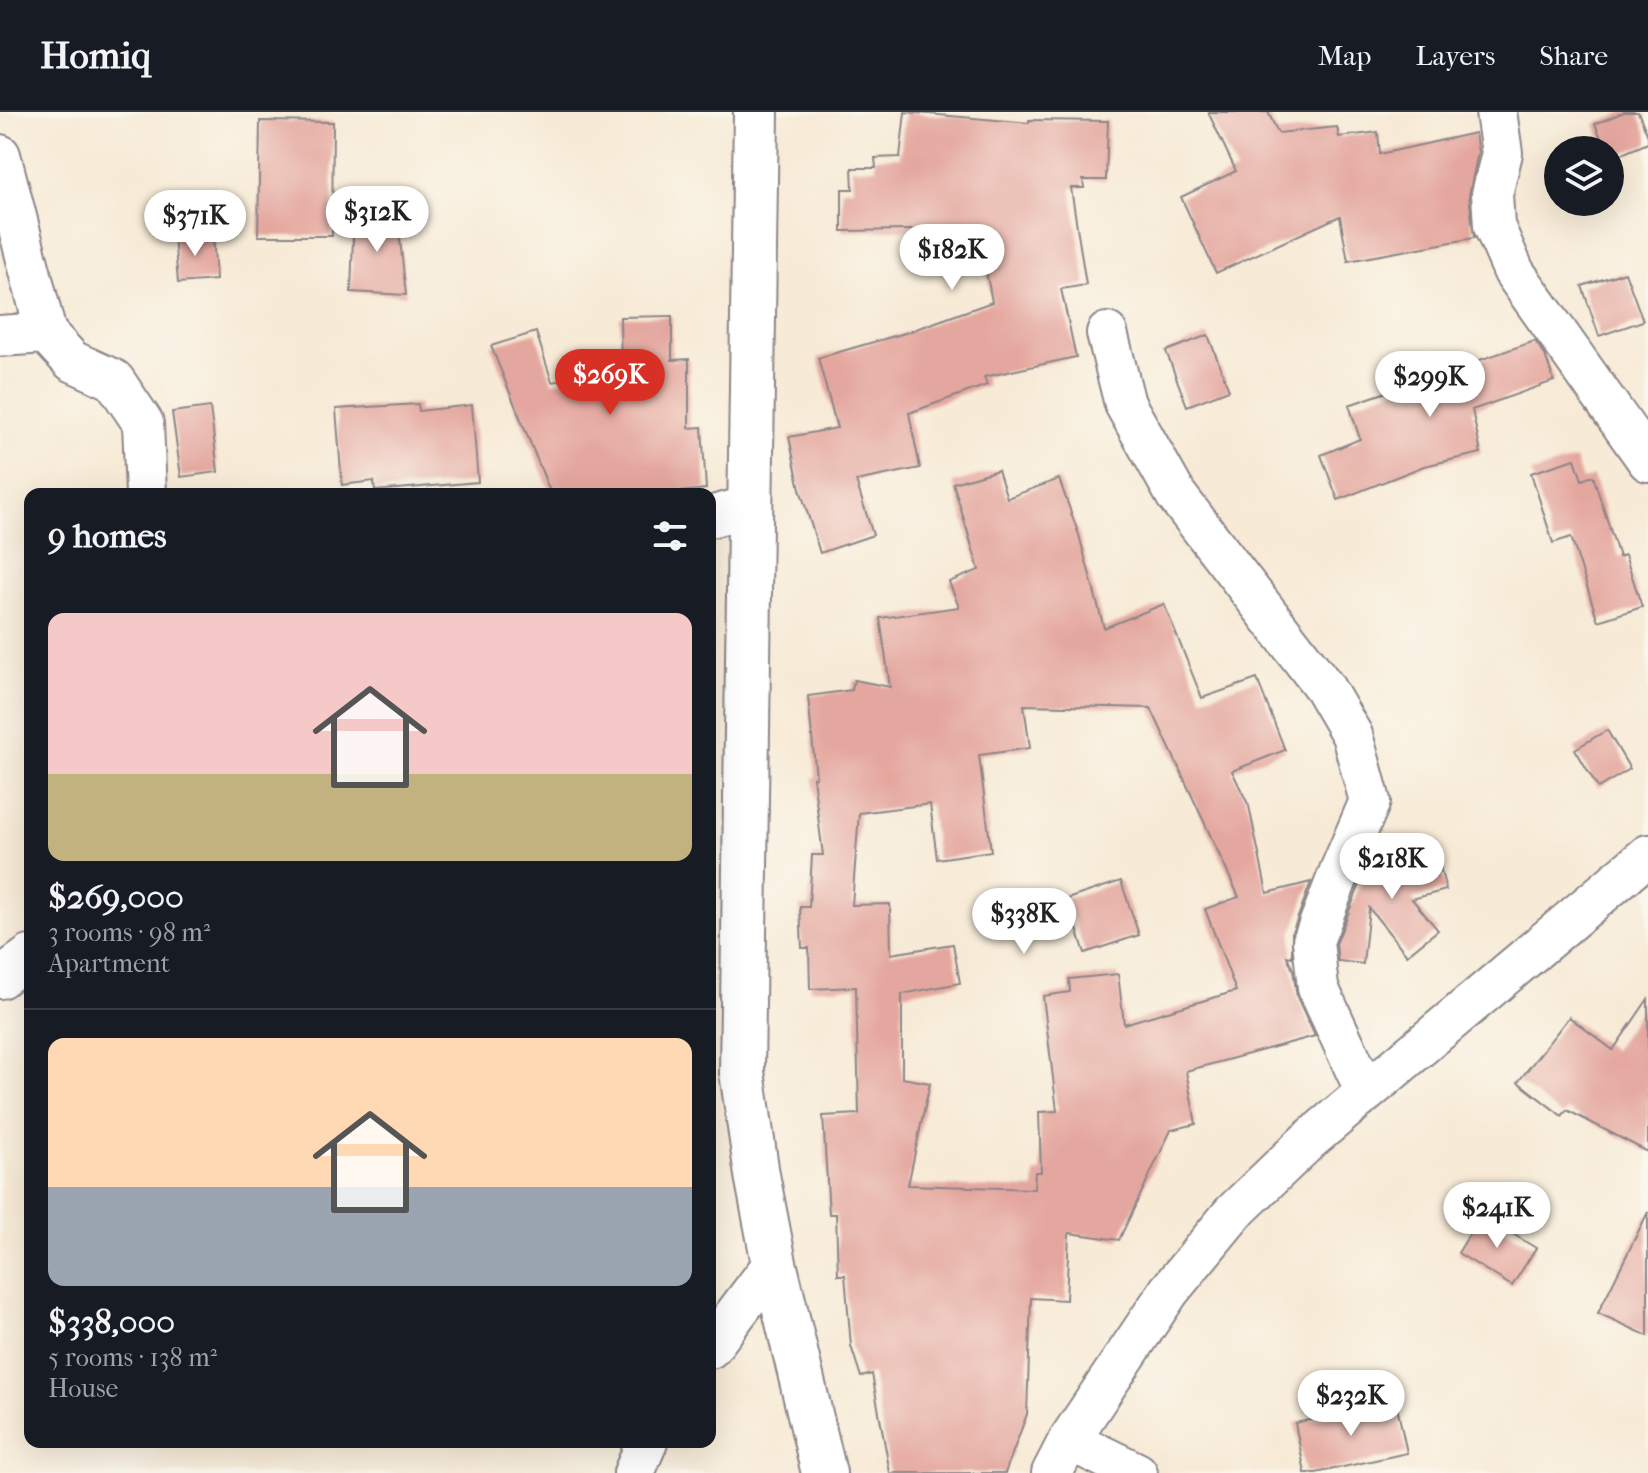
<!DOCTYPE html>
<html lang="en">
<head>
<meta charset="utf-8">
<style>
  :root { --surface:#171b24; --page:#20242c; --text:#f1f3f6; --muted:#9ea1a6; --line:#363941; --accent:#d93025 }
  body { margin:0; font-family:"IM FELL French Canon",serif; background:var(--page); color:var(--text); height:100vh; display:flex; flex-direction:column; font-size:30px; white-space:nowrap }
  * { box-sizing:border-box; margin:0 }
  p { font-size:26px; color:var(--muted) }
  .icon { flex:none; width:44px; height:44px; fill:none; stroke:currentColor; stroke-width:2; stroke-linecap:round; stroke-linejoin:round }
  .map { position:relative; flex:1; overflow:hidden }
  .details { position:absolute; left:24px; top:376px; width:692px; height:960px; display:flex; flex-direction:column; background:var(--surface); border-radius:16px; box-shadow:0 8px 32px #0002 }
  .details>* { flex:none }
  .controls { position:absolute; left:1544px; top:24px; display:grid; gap:16px }
  .controls a { display:grid; place-items:center; width:80px; height:80px; border-radius:50%; background:var(--surface); box-shadow:0 8px 32px #0002; font-size:40px }
  .price { position:absolute; translate:-50% -68px; padding:0 18px; border-radius:28px; background:#fff; color:#222; font-size:26px; line-height:52px; filter:drop-shadow(0 2px 4px #0008) }
  .price::after { content:''; position:absolute; left:50%; top:48px; width:24px; height:18px; margin-left:-12px; background:inherit; clip-path:polygon(0 0,100% 0,50% 100%) }
  .price.on { background:var(--accent); color:#fff }
  ul { padding:0; list-style:none }
  li { display:grid; align-content:center; gap:16px; height:424px; padding:0 24px }
  li+li { border-top:2px solid var(--line) }
  li span { display:grid; place-items:center; height:248px; border-radius:16px; color:#555 }
  li>.icon { margin-inline-start:auto }
  span .icon { width:144px; height:144px; fill:#fffc; stroke-width:1 }
  li b { font-size:34px }
  h2 { display:flex; justify-content:space-between; align-items:center; height:96px; padding:0 24px; font-size:34px }
  header { display:flex; align-items:center; gap:48px; box-sizing:border-box; height:112px; padding:0 40px; background:var(--surface); border-bottom:2px solid var(--line) }
  header strong { font-size:38px }
  nav { display:flex; gap:44px; margin-inline-start:auto; font-size:28px }
  .map>svg:first-child { display:block }
  .building { fill:#e4a79f; fill-rule:evenodd }
  .lines { fill:none; stroke-linecap:round; stroke-linejoin:round }
  .minor-casing { stroke:#8c8688; stroke-width:44 }
  .tertiary-casing { stroke:#8c8688; stroke-width:48 }
  .minor { stroke:#fff; stroke-width:40 }
  .tertiary { stroke:#fff; stroke-width:44 }
</style>
</head>
<body>
<header>
<strong>Homiq</strong>
<nav><a>Map</a><a>Layers</a><a>Share</a></nav>
</header>
<div class="map">
<svg width="1648" height="1361" viewBox="0 0 1648 1361">
  <rect width="100%" height="100%" fill="#fbf7ec"/>
  <filter id="ink" filterUnits="userSpaceOnUse"><feTurbulence type="fractalNoise" baseFrequency=".0125" numOctaves="2"/><feDisplacementMap in="SourceGraphic" scale="16" xChannelSelector="R" yChannelSelector="G"/><feConvolveMatrix kernelMatrix="1 2 1 2 8 2 1 2 1" color-interpolation-filters="sRGB"/></filter>
  <filter id="wash" filterUnits="userSpaceOnUse"><feTurbulence type="fractalNoise" baseFrequency=".006" numOctaves="4" result="noise"/><feDisplacementMap in="SourceGraphic" scale="32" xChannelSelector="R" yChannelSelector="G"/><feGaussianBlur stdDeviation="1.8" result="paint"/><feColorMatrix in="noise" values="0 0 0 0 0 0 0 0 0 0 0 0 0 0 0 0 0 1.4 0 .05"/><feComposite in="paint" operator="in"/></filter>
  <g filter="url(#wash)">
    <rect width="100%" height="100%" fill="#f7ead6"/>
    <g id="blocks">
      <path class="building" d="M905,0L1029,11V8L1108,9L1106,68H1083L1084,76H1071L1086,173L1061,177L1076,245L984,265L987,273L909,301L920,356L856,369L873,423L820,441L800,377L789,325L837,316L818,246L905,221L992,190L978,117L842,119V77H853L852,56H876L875,46L900,45Z
        M1208,0H1268L1278,21L1337,15L1339,25L1378,20L1380,42L1475,21L1478,40L1469,83L1474,126L1348,149L1340,104L1216,161L1181,85L1236,59Z
        M1624,0H1638L1648,24V31L1610,47V38H1606L1595,12Z
        M260,9L333,10L332,124H258Z
        M354,98L397,99L406,183L351,180Z
        M213,122L216,168L178,171L174,124Z
        M1625,160L1643,209L1599,224L1582,174Z
        M672,204V248L689,247V316L702,315L706,377L662,382H551L491,234L536,220L552,270L621,259L620,205Z
        M1208,223L1229,278L1187,294L1166,239Z
        M1535,229L1545,243L1554,269L1472,298L1481,341L1424,354L1338,388L1321,343L1360,327L1349,293Z
        M418,292L419,299L472,293L478,370L375,379L374,369L342,373L336,297Z
        M210,295L218,360L181,365L172,300Z
        M1575,347L1582,368L1593,364L1619,445L1625,443L1642,495L1598,509L1571,425L1553,431L1531,361Z
        M998,358L1007,386L1059,367L1079,423L1104,516L1164,492L1202,586L1257,567L1285,638L1232,659L1249,694L1267,781L1311,770L1292,821V845L1287,844L1293,858L1297,885L1315,924L1186,959L1196,1012L1171,1018L1119,1128L1069,1121L1066,1188L1031,1186L1027,1302L1005,1361H890L872,1262L861,1265L851,1234L845,1163H838L836,1102H829L823,1004L859,1002L856,875L810,877L809,836H802L800,795H809L812,743H823L813,665H816L808,584L852,578L854,568L890,575L880,506L959,495L949,470L979,458L953,371ZM1024,593L1151,596L1239,785L1205,797L1236,879L1124,912L1118,862L1069,867L1070,880L1043,884L1057,999L1039,1000L1041,1060H1035L1034,1077L908,1073L930,971L902,966V882L960,871L953,832L891,842L890,792L852,793L859,701L930,692L937,747L991,739L979,643L1030,636Z
        M1607,618L1630,657L1598,676L1575,637Z
        M1435,736L1446,778L1412,787L1438,818L1407,843L1369,796L1363,852L1338,849L1336,832L1372,742Z
        M1121,769L1139,823L1085,841L1067,787Z
        M1648,887V1040L1567,998L1562,1004L1518,970L1569,905L1613,938Z
        M1648,1100V1224L1598,1201Z
        M1481,1103L1536,1136L1512,1174L1458,1141Z
        M1396,1290L1407,1341L1316,1361H1305L1295,1311Z"/>
    </g>
  </g>
  <g filter="url(#ink)">
    <use href="#blocks" fill-opacity="0" stroke="#8c8688" stroke-width="2"/>
    <g class="lines">
      <defs>
        <path id="minor" d="M1496,0L1502,41L1492,82L1494,114L1514,160L1648,349
          M0,43L46,221L72,249L114,268L143,311L146,382
          M1107,221L1125,292L1176,383L1324,575L1352,623L1370,689L1340,759L1313,829L1318,876L1366,980
          M0,224L46,221
          M710,405L750,394
          M0,866L30,844
          M710,1236L774,1151
          M1069,1328L1137,1361
          M634,1361L647,1330
          M1052,1361L1069,1328L1169,1179L1233,1101L1307,1030L1648,743"/>
        <path id="tertiary" d="M756,0L742,960L757,1063L774,1151L824,1361"/>
      </defs>
      <use href="#minor" class="minor-casing"/>
      <use href="#tertiary" class="tertiary-casing"/>
      <use href="#minor" class="minor"/>
      <use href="#tertiary" class="tertiary"/>
    </g>
  </g>
</svg>
<div class="controls">
<a><svg class="icon" aria-label="layers" viewBox="0 0 24 24"><path d="M12 4l9 5-9 5-9-5zM3 14l9 5 9-5"/></svg></a>
</div>
<b class="price" style="left:377px;top:142px">$312K</b>
<b class="price" style="left:195px;top:146px">$371K</b>
<b class="price" style="left:952px;top:180px">$182K</b>
<b class="price on" style="left:610px;top:305px">$269K</b>
<b class="price" style="left:1430px;top:307px">$299K</b>
<b class="price" style="left:1392px;top:789px">$218K</b>
<b class="price" style="left:1024px;top:844px">$338K</b>
<b class="price" style="left:1497px;top:1138px">$241K</b>
<b class="price" style="left:1351px;top:1326px">$232K</b>
<section class="details">
<h2>9 homes<svg class="icon" aria-label="filters" viewBox="0 0 24 24"><path d="M4 7h16M4 17h16"/><circle cx="9" cy="7" r="2"/><circle cx="15" cy="17" r="2"/></svg></h2>
<ul>
<li><span style="background:linear-gradient(#f6c9c9 65%,#c2b280 0)"><svg class="icon" aria-label="home" viewBox="0 0 24 24"><path d="M3 11l9-7 9 7M6 9v11h12V9"/></svg></span><div><b>$269,000</b><p>3 rooms · 98 m²</p><p>Apartment</p></div></li>
<li><span style="background:linear-gradient(#ffd9b3 60%,#9aa5b1 0)"><svg class="icon" aria-label="home" viewBox="0 0 24 24"><path d="M3 11l9-7 9 7M6 9v11h12V9"/></svg></span><div><b>$338,000</b><p>5 rooms · 138 m²</p><p>House</p></div></li>
</ul>
</section>
</div>
</body>
</html>
